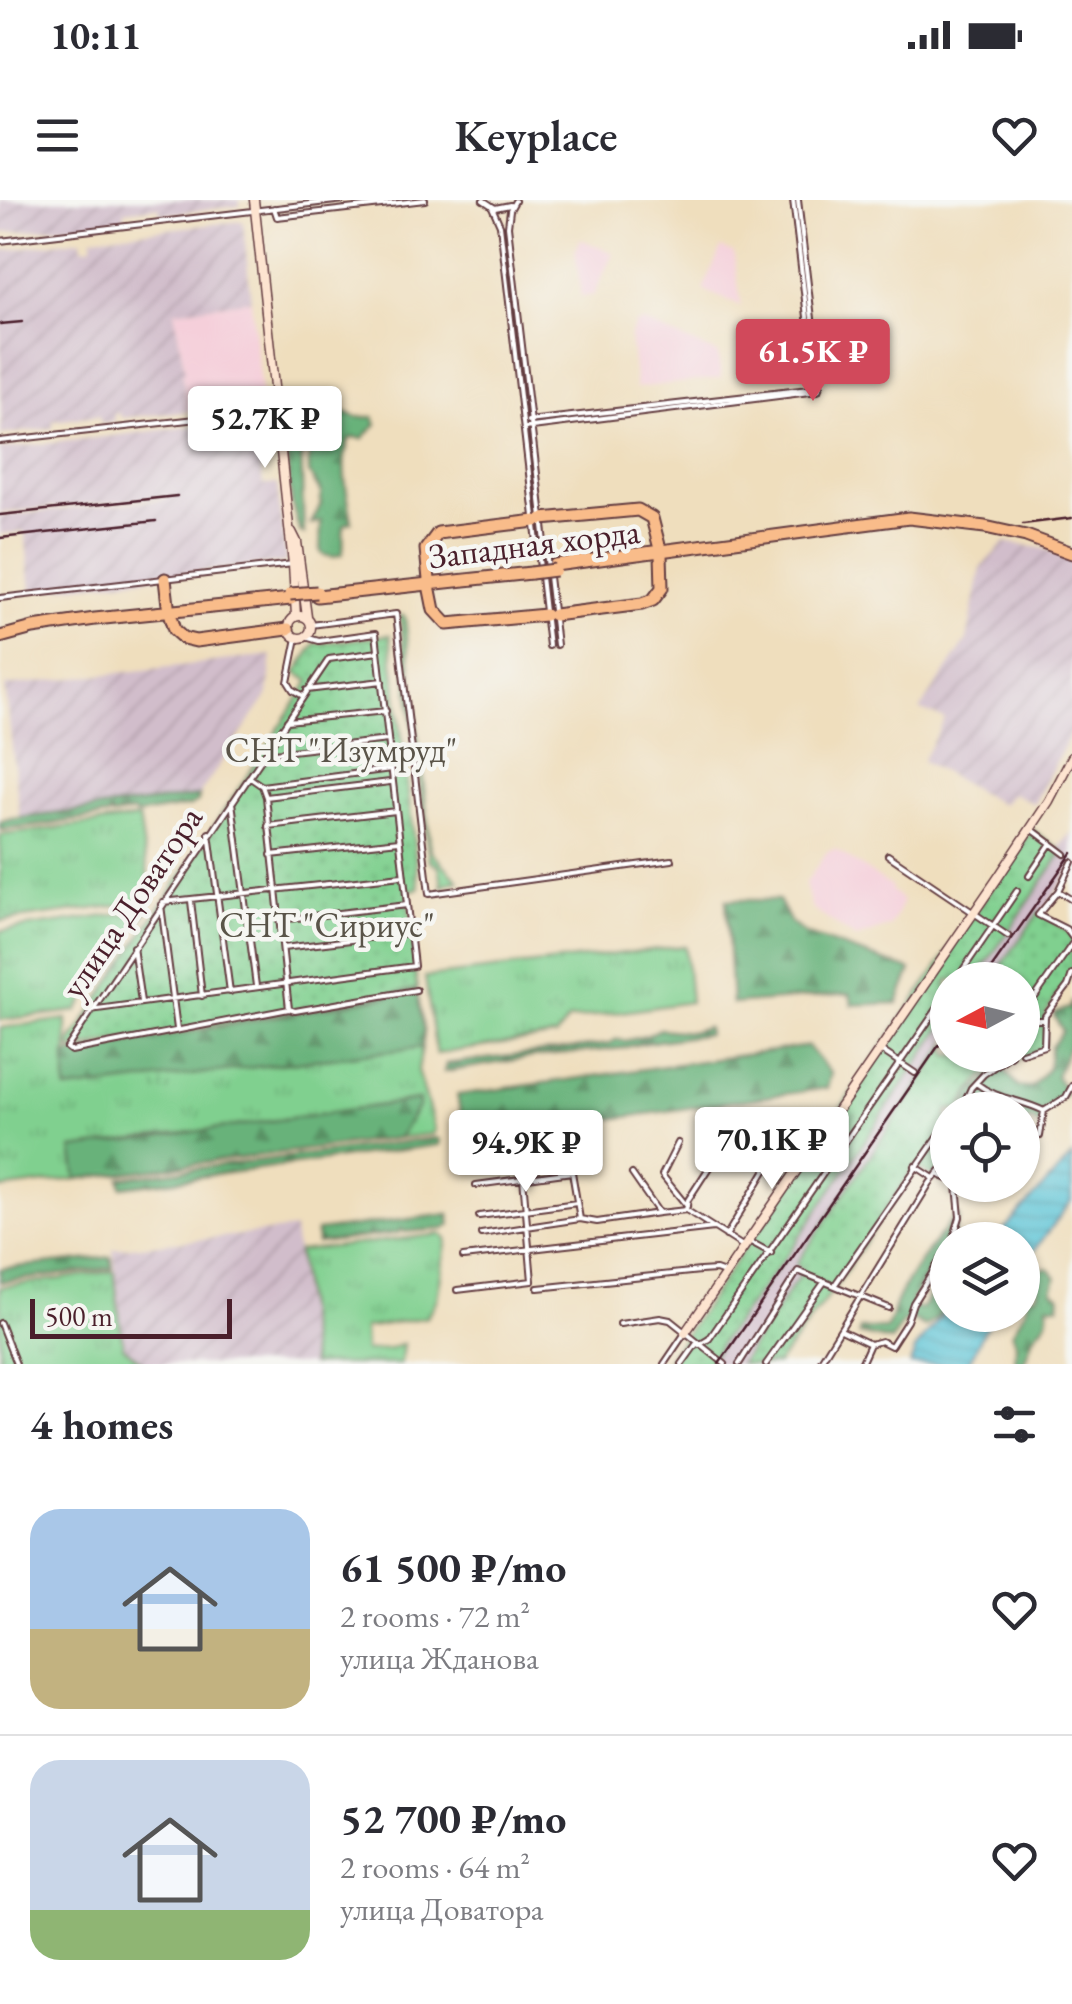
<!DOCTYPE html>
<html lang="en">
<head>
<meta charset="utf-8">
<style>
  :root { --surface:#fff; --page:#f7f7f7; --text:#2b2b33; --muted:#7c7c81; --line:#e1e1e2; --accent:#d1495b }
  body { margin:0; font-family:"EB Garamond",serif; background:var(--page); color:var(--text); height:100vh; display:flex; flex-direction:column; font-size:38px; white-space:nowrap }
  * { box-sizing:border-box; margin:0 }
  p { font-size:32px; color:var(--muted) }
  .icon { flex:none; width:55px; height:55px; fill:none; stroke:currentColor; stroke-width:2; stroke-linecap:round; stroke-linejoin:round }
  .map { position:relative; height:1164px; overflow:hidden }
  .panel { display:flex; flex-direction:column; background:var(--surface); flex:1 }
  .panel>* { flex:none }
  .needle { width:65px; rotate:263deg }
  .fabs { position:absolute; left:930px; top:762px; display:grid; gap:20px }
  .fabs a { display:grid; place-items:center; width:110px; height:110px; border-radius:50%; background:var(--surface); box-shadow:0 2px 8px #0004; font-size:50px }
  .scale { position:absolute; left:30px; bottom:25px; width:202px; box-sizing:border-box; padding-left:10px; border:5px solid #4a1f2b; border-top:0; font-size:28px; line-height:35px; white-space:nowrap; color:#4a1f2b; -webkit-text-stroke:8px #f6f6f2; paint-order:stroke }
  .price { position:absolute; translate:-50% -85px; padding:0 22px; border-radius:10px; background:#fff; color:#222; font-size:32px; line-height:65px; filter:drop-shadow(0 2px 5px #0008) }
  .price::after { content:''; position:absolute; left:50%; top:60px; width:30px; height:22px; margin-left:-15px; background:inherit; clip-path:polygon(0 0,100% 0,50% 100%) }
  .price.current { background:var(--accent); color:#fff }
  ul { padding:0; list-style:none }
  li { display:flex; align-items:center; gap:30px; height:250px; padding:0 30px }
  li+li { border-top:2px solid var(--line) }
  li span { display:grid; place-items:center; flex:none; width:280px; height:200px; border-radius:30px; color:#555 }
  li>.icon { margin-inline-start:auto }
  span .icon { width:120px; height:120px; fill:#fffc; stroke-width:1 }
  li b { font-size:42px }
  h2 { display:flex; justify-content:space-between; align-items:center; height:120px; padding:0 30px; font-size:42px }
  .status { display:flex; justify-content:space-between; align-items:center; height:70px; padding:0 50px; background:var(--surface); direction:ltr }
  .status svg { height:28px; fill:currentColor }
  header { display:flex; justify-content:space-between; align-items:center; height:130px; padding:0 30px; background:var(--surface); font-size:45px; font-weight:600 }
  .map>svg:first-child { display:block }
  .built { fill:#f5cfda }
  .industrial { fill:url(#industrial-furrows) }
  .railway { fill:#d1bdcb }
  .grass { fill:url(#grass-tufts); stroke:#65785d; stroke-width:2.5 }
  .forest { fill:url(#forest-firs); stroke:#596852; stroke-width:2.5 }
  .garden { fill:url(#garden-dots); stroke:#65785d; stroke-width:2.5 }
  .water { fill:url(#water-rules); stroke:#527180; stroke-width:2.5 }
  .lines { fill:none; stroke-linecap:round; stroke-linejoin:round }
  .street-casing { stroke:#633c41; stroke-width:8 }
  .secondary-casing { stroke:#633c41; stroke-width:11 }
  .highway-casing { stroke:#633c41; stroke-width:15 }
  .street { stroke:#fff; stroke-width:4 }
  .secondary { stroke:#fde4d0; stroke-width:8 }
  .highway { stroke:#f9bc8a; stroke-width:11 }
  .rail { stroke:#4a1f2b; stroke-width:2.5 }
  .highway-bridge-casing { stroke:#633c41; stroke-width:15; stroke-linecap:butt }
  .highway-bridge { stroke:#f9bc8a; stroke-width:11 }
  .labels { text-anchor:middle; dominant-baseline:central; stroke-width:9; stroke-linejoin:round; paint-order:stroke }
  .street-label { font-size:35px; fill:#4a1f2b; stroke:#f6f6f2 }
  .park-label { font-size:35px; fill:#5a5449; stroke:#f6f6f2 }
</style>
</head>
<body>
<div class="status"><b>10:11</b><svg viewBox="0 0 49 12"><path d="M0 12V9h3v3zM5 12V6h3v6zM10 12V3h3v9zM15 12V0h3v12zM26 1h20v11H26zM47 4h2v5h-2z"/></svg></div>
<header><svg class="icon" aria-label="menu" viewBox="0 0 24 24"><path d="M4 6h16M4 12h16M4 18h16"/></svg>Keyplace<svg class="icon" aria-label="heart" viewBox="0 0 24 24"><path d="M12 20l-8-8c-3-5 5-10 8-4 3-6 11-1 8 4z"/></svg></header>
<div class="map">
<svg width="1072" height="1164" viewBox="0 0 1072 1164">
  <defs>
    <pattern id="industrial-furrows" width="10" height="10" patternUnits="userSpaceOnUse" patternTransform="scale(2.5)"><rect width="10" height="10" fill="#d1bdcb"/><path d="M-1 1l2-2M0 10L10 0M9 11l2-2" fill="none" stroke="#b5a2ae"/></pattern>
    <pattern id="grass-tufts" width="24" height="20" patternUnits="userSpaceOnUse" patternTransform="scale(2.5)"><rect width="24" height="20" fill="#80d08f"/><path d="M3 7l-1-3M5 7V3M7 7l1-3M15 17l-1-3M17 17v-4M19 17l1-3" fill="none" stroke="#70b27c"/></pattern>
    <pattern id="forest-firs" width="22" height="20" patternUnits="userSpaceOnUse" patternTransform="scale(2.5)"><rect width="22" height="20" fill="#68b27a"/><path d="M5 1l3.5 6h-7zM16 11l3.5 6h-7z" fill="#589064"/></pattern>
    <pattern id="garden-dots" width="8" height="8" patternUnits="userSpaceOnUse" patternTransform="scale(2.5)"><rect width="8" height="8" fill="#80d08f"/><path d="M2 2h.1M6 6h.1" fill="none" stroke="#70b27c" stroke-width="1.8" stroke-linecap="round"/></pattern>
    <pattern id="water-rules" width="6" height="5" patternUnits="userSpaceOnUse" patternTransform="scale(2.5)"><rect width="6" height="5" fill="#59c3d5"/><path d="M0 2.5h6" fill="none" stroke="#4fa7b7"/></pattern>
  </defs>
  <rect width="100%" height="100%" fill="#f6f6f2"/>
  <filter id="ink" filterUnits="userSpaceOnUse"><feTurbulence type="fractalNoise" baseFrequency=".01" numOctaves="2"/><feDisplacementMap in="SourceGraphic" scale="20" xChannelSelector="R" yChannelSelector="G"/><feConvolveMatrix kernelMatrix="1 2 1 2 8 2 1 2 1" color-interpolation-filters="sRGB"/></filter>
  <filter id="wash" filterUnits="userSpaceOnUse"><feTurbulence type="fractalNoise" baseFrequency=".0048" numOctaves="4" result="noise"/><feDisplacementMap in="SourceGraphic" scale="40" xChannelSelector="R" yChannelSelector="G"/><feGaussianBlur stdDeviation="2.25" result="paint"/><feColorMatrix in="noise" values="0 0 0 0 0 0 0 0 0 0 0 0 0 0 0 0 0 1.4 0 .05"/><feComposite in="paint" operator="in"/></filter>
  <g filter="url(#wash)">
    <rect width="100%" height="100%" fill="#efdebd"/>
    <path class="built" d="M580,39L613,53L594,95L581,97L575,50Z
      M721,48L734,53L741,106L703,90Z
      M251,100L262,204L187,212L182,172L185,171L174,111Z
      M644,122L718,154L721,178L636,188L630,136L636,123Z
      M835,649L892,687L891,690L903,701L891,726L856,738L812,709L805,684L827,652Z"/>
    <path class="industrial" d="M0,0H240V6L160,15L159,7L124,11L125,19L105,23L0,33Z
      M243,21L251,100L174,111L185,172L182,173L187,212L123,218L118,213L114,214L115,222L101,224L99,216L53,221V228L1,235L0,51L82,39L83,47L92,46V37Z
      M255,219L263,285L277,284L286,362L31,391L25,332L0,334V316L160,300L173,296L0,313V249Z
      M1005,342L1046,349L1072,361V531L1034,604L1013,593L1002,605L922,561L945,519L920,510L967,440L981,367Z
      M272,455L268,495L201,592V596L20,619L5,486Z
      M294,1029L311,1164H146L124,1146L113,1049Z"/>
    <path class="railway" d="M1072,632V667L1059,688L992,780H973L1062,653L1060,647Z
      M947,817V844L795,1065L801,1072L741,1164H711L719,1146L771,1072L790,1053L856,949Z"/>
    <path class="grass" d="M402,415L405,417L431,651L459,681L444,684L443,689L439,667L429,660L400,416Z
      M139,618L152,701L0,721V635Z
      M148,710L77,811L0,820V731Z
      M685,746L690,802L568,820L556,836L436,854L425,777Z
      M67,819V889L422,847L418,870L435,931L432,934L398,938L419,906L418,900L73,949L77,979L0,989V828Z
      M441,1034L447,1039L437,1099L427,1117L364,1128L365,1151L390,1149L403,1144L401,1164H312L298,1051Z
      M114,1071L123,1146L144,1164H0V1087Z"/>
    <path class="forest" d="M300,212C302,253 302,293 304,334L300,332L292,305L281,216Z
      M346,212L356,217H374L377,224L362,239L355,237L349,239C339,266 348,295 352,322L345,324C341,334 346,344 342,354L333,357L323,355L320,350L321,321L311,324L321,304V293L309,273L308,214Z
      M199,596L198,602L190,606L136,615L133,612L112,616L110,612L108,616C73,620 39,627 0,630V622L12,619Z
      M726,700H779L791,723L805,734L911,770L898,803L852,805L850,794L732,804Z
      M417,791L424,833L422,847L66,890V854Z
      M1072,801L1071,841L1056,876L1067,892L1042,912L1039,926L1031,919L1023,922L1022,910H965L971,893L1001,866L1019,887H1032L1048,868L1051,847L1063,831L1054,816L1056,812L1070,808Z
      M707,827L708,834C692,837 633,843 624,848L533,857L444,872L446,864L608,844L617,839L624,841L646,836L660,829L691,832Z
      M808,846L831,874L827,888L465,940L457,895Z
      M419,900V906L398,938L77,979L72,949Z
      M435,938L440,940L439,945L122,987L120,978Z
      M449,1014L451,1025L445,1029L404,1032L401,1029L398,1033L317,1043L316,1031Z
      M957,1014L959,1017L954,1034L911,1101L915,1108H922L930,1096L947,1080C947,1102 945,1115 925,1127L911,1119L902,1124L892,1141L859,1134L860,1129H886C894,1119 891,1110 897,1100C912,1069 935,1041 957,1014Z
      M111,1057L113,1068L0,1082V1069L5,1068Z
      M1045,1068L1050,1069L1056,1078L1052,1090L1060,1096L1059,1106L1048,1105C1050,1124 1043,1124 1034,1137C1029,1145 1028,1156 1023,1164H1015L1016,1143L1012,1133L1025,1110L1028,1097L1037,1094L1038,1071Z"/>
    <path class="garden" d="M390,435L419,688L408,691L417,789L70,849V843L310,481L296,473L315,444Z
      M1032,629L1063,652L975,780H948L947,820L790,1051L719,1145L709,1164H665Z
      M1039,712L1072,734V772L1046,814L1045,846C1010,867 978,863 961,910H948L947,960L934,978L915,966L838,1083L777,1164H740L799,1076L802,1070L796,1064L947,843L948,855H1022V780H991Z"/>
    <path class="water" d="M1072,956V1000L1023,1066L1022,1040H994Z
      M947,1109L948,1115H992L968,1164H910L915,1150Z"/>
  </g>
  <g filter="url(#ink)">
    <g class="lines">
      <defs>
        <path id="street" d="M483,0L495,8L510,5
          M793,0L815,184
          M515,1L510,10L508,26L557,445
          M492,7L500,25L540,368
          M274,8L277,17L425,0
          M0,41L344,0
          M528,221L809,189L815,184
          M524,228L818,191L820,186L798,0
          M0,241L277,210
          M541,377L549,446
          M0,398L293,364
          M311,425L396,414L429,694L672,660
          M297,438L288,482L293,490L303,496
          M378,452L329,459L67,848L71,851L289,809L295,811L416,790
          M307,490L382,481
          M287,521L386,511
          M265,554L388,540
          M249,577L262,586L266,597L289,809
          M262,586L391,569
          M266,597L390,582
          M232,602L256,786
          M268,626L396,611
          M1033,630L1065,654
          M209,633L230,792
          M271,655L399,641
          M888,655L1008,736
          M1072,662L1058,691L1038,715L1066,729L1072,737
          M1029,676L1051,643
          M1058,691L1072,700
          M191,701L202,796
          M163,702L402,676
          M161,705L177,829
          M279,720L407,705
          M133,747L141,802
          M283,748L410,733
          M956,780L1017,691
          M90,810L414,766L376,433L319,441L305,437
          M1022,816L1072,744
          M1022,820H1045
          M882,851L915,873
          M1022,853L1044,846L1045,816L1068,786L1072,774
          M976,883C997,900 1021,899 1044,911L1066,897L1072,886
          M961,910L971,888L984,874L1011,855
          M1040,936L1044,911
          M678,943L662,975L687,1006
          M915,966L932,977
          M632,974L659,1013L686,1010
          M937,974L948,979
          M476,985L572,972L580,1019
          M686,1010L688,1000L732,932
          M686,1010L741,1045
          M479,1016L577,1003
          M481,1034L580,1019L597,1022L659,1013
          M726,1036L789,931
          M953,1040L960,1017L957,985
          M749,1041L771,1053
          M463,1057L714,1028
          M836,1083L948,922
          M538,1088L700,1071L716,1070L727,1074
          M457,1090L532,1081L523,978
          M0,1123L16,1164
          M620,1124L660,1118L670,1120L725,1164
          M843,1131L870,1144
          M699,1145L709,1139L948,793
          M664,1164L685,1133
          M682,1164L697,1143
          M739,1164L798,1071L889,1108
          M766,1164L825,1081
          M819,1164L930,983L948,961
          M861,1164L870,1144L881,1141L891,1146L907,1121L913,1103L948,1048"/>
        <path id="secondary" d="M254,0L293,364L296,416
          M292,332L297,342L307,417
          M289 427a11 11 0 1 1 22 0a11 11 0 1 1-22 0Z
          M685,1133L997,679L1049,601L1072,557"/>
        <path id="highway" d="M542,319L638,310L652,318L660,349
          M555,365L909,318L985,327L1026,336L1072,353
          M165,379L168,405
          M429,380L426,349L438,333L535,321
          M429,385L434,410L447,424L545,415
          M317,396L531,373
          M168,410L174,430L183,438L196,441L288,429
          M554,415L642,404L653,400L662,388L661,354
          M0,437L33,428L95,419L291,399"/>
      </defs>
      <use href="#street" class="street-casing"/>
      <use href="#secondary" class="secondary-casing"/>
      <use href="#highway" class="highway-casing"/>
      <use href="#street" class="street"/>
      <use href="#secondary" class="secondary"/>
      <use href="#highway" class="highway"/>
      <path class="rail" d="M0,124L22,122
        M0,315L177,296
        M1023,324L1072,318
        M0,338L156,321
        M983,780L1072,653
        M719,1164L948,832"/>
      <defs>
        <path id="highway-bridge" d="M531,373L555,370
          M290,394L317,392"/>
      </defs>
      <use href="#highway-bridge" class="highway-bridge-casing"/>
      <use href="#highway-bridge" class="highway-bridge"/>
    </g>
  </g>
  <g class="labels">
    <g class="street-label">
      <text transform="translate(534 343) rotate(-7)">Западная хорда</text>
      <text transform="translate(131 702) rotate(-56)">улица Доватора</text>
    </g>
    <g class="park-label">
      <text x="341" y="549">СНТ "Изумруд"</text>
      <text x="327" y="724">СНТ "Сириус"</text>
    </g>
  </g>
</svg>
<div class="fabs">
<a><svg class="needle" viewBox="-14 -14 28 28"><path d="M0-13l5 13h-10z" fill="#e53935"/><path d="M0 13l5-13h-10z" fill="#7c7c81"/></svg></a>
<a><svg class="icon" aria-label="locate" viewBox="0 0 24 24"><circle cx="12" cy="12" r="6"/><path d="M12 2v4M12 18v4M2 12h4M18 12h4"/></svg></a>
<a><svg class="icon" aria-label="layers" viewBox="0 0 24 24"><path d="M12 4l9 5-9 5-9-5zM3 14l9 5 9-5"/></svg></a>
</div>
<div class="scale">500 m</div>
<b class="price current" style="left:813px;top:204px">61.5K ₽</b>
<b class="price" style="left:265px;top:271px">52.7K ₽</b>
<b class="price" style="left:772px;top:992px">70.1K ₽</b>
<b class="price" style="left:526px;top:995px">94.9K ₽</b>
</div>
<section class="panel">
<h2>4 homes<svg class="icon" aria-label="filters" viewBox="0 0 24 24"><path d="M4 7h16M4 17h16"/><circle cx="9" cy="7" r="2"/><circle cx="15" cy="17" r="2"/></svg></h2>
<ul>
<li><span style="background:linear-gradient(#a9c7e8 60%,#c2b280 0)"><svg class="icon" aria-label="home" viewBox="0 0 24 24"><path d="M3 11l9-7 9 7M6 9v11h12V9"/></svg></span><div><b>61 500 ₽/mo</b><p>2 rooms · 72 m²</p><p>улица Жданова</p></div><svg class="icon" aria-label="heart" viewBox="0 0 24 24"><path d="M12 20l-8-8c-3-5 5-10 8-4 3-6 11-1 8 4z"/></svg></li>
<li><span style="background:linear-gradient(#c9d6e8 75%,#8fb573 0)"><svg class="icon" aria-label="home" viewBox="0 0 24 24"><path d="M3 11l9-7 9 7M6 9v11h12V9"/></svg></span><div><b>52 700 ₽/mo</b><p>2 rooms · 64 m²</p><p>улица Доватора</p></div><svg class="icon" aria-label="heart" viewBox="0 0 24 24"><path d="M12 20l-8-8c-3-5 5-10 8-4 3-6 11-1 8 4z"/></svg></li>
</ul>
</section>
</body>
</html>
